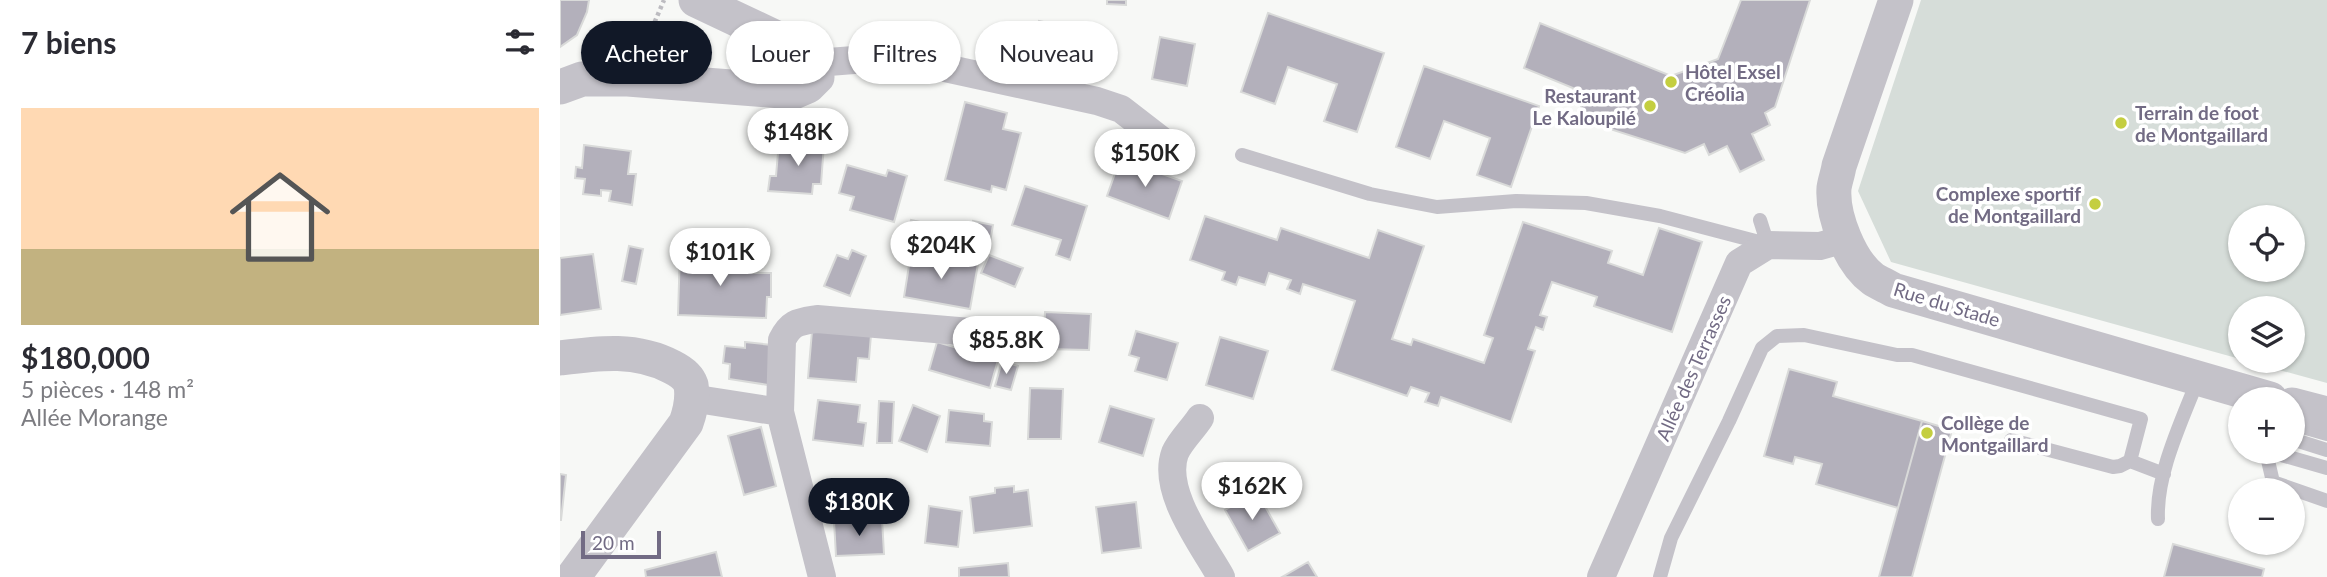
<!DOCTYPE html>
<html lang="fr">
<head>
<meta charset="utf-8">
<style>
  :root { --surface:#fff; --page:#f2f2f3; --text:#2b2b33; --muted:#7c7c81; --accent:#111827 }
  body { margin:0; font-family:Lato,sans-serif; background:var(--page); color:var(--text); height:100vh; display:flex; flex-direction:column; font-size:26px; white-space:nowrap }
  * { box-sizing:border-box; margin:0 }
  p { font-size:23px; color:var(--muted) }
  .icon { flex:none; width:38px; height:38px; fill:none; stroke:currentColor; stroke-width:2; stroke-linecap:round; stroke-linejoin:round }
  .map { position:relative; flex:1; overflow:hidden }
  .drawer { display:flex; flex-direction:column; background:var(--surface); width:560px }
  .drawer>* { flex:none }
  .hud { position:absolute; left:21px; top:21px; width:665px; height:63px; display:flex; gap:14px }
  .fabs { position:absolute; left:1668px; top:205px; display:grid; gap:14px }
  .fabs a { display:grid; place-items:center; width:77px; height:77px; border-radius:50%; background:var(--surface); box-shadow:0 2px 5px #0004; font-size:35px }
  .scale { position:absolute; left:21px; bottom:18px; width:80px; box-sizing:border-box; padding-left:7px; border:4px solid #726b84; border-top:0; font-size:19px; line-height:24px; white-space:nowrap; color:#726b84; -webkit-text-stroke:5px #fff; paint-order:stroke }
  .price { position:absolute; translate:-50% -60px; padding:0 16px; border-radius:24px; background:#fff; color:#222; font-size:23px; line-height:46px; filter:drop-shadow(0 2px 4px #0008) }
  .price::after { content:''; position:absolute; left:50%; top:42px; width:21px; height:16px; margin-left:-10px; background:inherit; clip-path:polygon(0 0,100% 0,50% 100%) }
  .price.selected { background:var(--accent); color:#fff }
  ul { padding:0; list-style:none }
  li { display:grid; align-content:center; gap:14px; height:371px; padding:0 21px }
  li span { display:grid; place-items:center; height:217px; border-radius:0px; color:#555 }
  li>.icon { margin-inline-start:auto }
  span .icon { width:126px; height:126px; fill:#fffc; stroke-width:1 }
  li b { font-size:30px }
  h2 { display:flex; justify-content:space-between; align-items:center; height:84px; padding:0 21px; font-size:30px }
  .chip { padding:0 24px; border-radius:32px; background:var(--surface); box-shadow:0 2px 5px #0004; font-size:24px; line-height:63px }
  .chip.selected { background:var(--accent); color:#fff }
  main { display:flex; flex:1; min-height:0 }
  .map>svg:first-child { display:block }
  .green { fill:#d6ddd9; fill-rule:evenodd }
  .building { fill:#b3b0bb; stroke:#d9dad9; stroke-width:2 }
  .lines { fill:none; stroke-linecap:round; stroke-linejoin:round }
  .path { stroke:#bdbcc1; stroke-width:4.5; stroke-dasharray:3.5 3.5; stroke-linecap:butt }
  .service { stroke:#c4c2c9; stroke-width:14 }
  .minor { stroke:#c4c2c9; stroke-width:28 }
  .tertiary { stroke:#c4c2c9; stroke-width:35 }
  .poi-dot { fill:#c4ce40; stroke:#fff; stroke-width:2.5 }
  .labels { text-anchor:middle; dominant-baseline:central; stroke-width:7; stroke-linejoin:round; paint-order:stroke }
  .poi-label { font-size:19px; font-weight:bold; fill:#726b84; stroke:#fff; text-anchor:start }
  .street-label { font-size:19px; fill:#726b84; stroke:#fff }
</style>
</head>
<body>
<main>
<section class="drawer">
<h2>7 biens<svg class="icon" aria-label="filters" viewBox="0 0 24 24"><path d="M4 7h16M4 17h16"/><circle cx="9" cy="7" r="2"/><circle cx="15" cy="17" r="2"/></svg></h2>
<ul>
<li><span style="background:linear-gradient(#ffd9b3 65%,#c2b280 0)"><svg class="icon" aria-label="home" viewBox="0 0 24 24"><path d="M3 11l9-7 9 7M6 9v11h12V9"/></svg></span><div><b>$180,000</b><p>5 pièces · 148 m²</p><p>Allée Morange</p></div></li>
</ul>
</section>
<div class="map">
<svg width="1767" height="577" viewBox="0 0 1767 577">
  <rect width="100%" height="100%" fill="#f7f8f6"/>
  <path class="green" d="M1361,0H1767V383L1686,361L1732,360V308H1680V359L1331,262L1298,191ZM1680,217H1732V270H1680Z"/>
  <path class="building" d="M0,0H29L27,12L17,35L0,47Z
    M547,0H566V5L547,4Z
    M1181,0H1250L1215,107L1205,113L1210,125L1192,134L1204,160L1180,172L1167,146L1149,155L1144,144L1125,153L1028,122L1013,88L964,68L980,23L1111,76L1158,59Z
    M708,13L824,53L797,132L764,121L777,84L728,67L715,104L681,92Z
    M479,21L539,34L533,61L517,58L515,73L470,63Z
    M600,37L635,44L627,86L592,79Z
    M864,66L979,106L951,187L917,175L930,138L884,121L870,159L836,147Z
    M405,102L447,113L443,129L461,133L446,190L432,186L431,192L385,180Z
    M219,141L264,144L261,184H253L252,194L208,191L210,176H216Z
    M24,145L71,151L68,174H76L72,205L49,201L51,191L41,190V196L23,194L25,179L15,178L16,167L22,168Z
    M560,159L622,181L609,219L547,196Z
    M287,165L326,176L328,170L347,176L334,222L290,210L294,197L279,193Z
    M465,186L527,206L510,260L496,255L501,240L452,225Z
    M645,216L717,240L721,228L809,258L818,230L864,246L832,339L851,345L853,339L924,363L933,338L924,335L963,222L1052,251L1048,263L1083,275L1099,228L1142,242L1112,332L1034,306L1037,297L992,282L980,315L987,317L983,330L976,327L968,349L975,351L951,422L881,397L878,406L865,402L869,393L851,387L847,396L772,370L795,301L743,284L740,294L727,289L731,280L709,273L705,285L679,277L676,285L662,280L665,272L630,260Z
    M351,220L393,229L394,224L412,228L413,221L433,225L429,248L349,231Z
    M69,246L83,249L76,284L62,281Z
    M120,250L159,252V265L191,266L190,273H211V297H207L206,318L118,315Z
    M292,250L306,256L290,296L264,286L277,255L288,259Z
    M351,253L418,264L410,309L344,297Z
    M33,254L41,309L0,315V258Z
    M429,255L463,268L455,287L421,273Z
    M485,312L531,314L529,350L483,349Z
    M252,331L311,335L309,359L298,358L296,382L248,378Z
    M576,331L618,343L607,380L575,371L579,358L569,355Z
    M660,337L708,351L693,399L646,385Z
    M185,342L212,345L208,385L169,379L170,364L163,363L165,346L185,348Z
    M377,342L438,360L430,388L369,370Z
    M442,361L458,366L451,390L435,386Z
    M1229,369L1277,382L1273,396L1362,421L1338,508L1256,484L1262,464L1235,457L1233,464L1204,456Z
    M470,388L503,389L501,439H468Z
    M258,400L300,405L298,422L306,423L303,446L253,440Z
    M319,401L334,402L332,443H317Z
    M353,405L380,416L367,452L339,441Z
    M550,406L594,419L583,456L539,442Z
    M389,410L424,414V421L432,422L430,446L386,442Z
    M1362,421L1392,430L1352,577H1319Z
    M201,427L216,486L184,495L168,436Z
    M0,474L6,475L1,520H0Z
    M454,486V492L468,490L472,526L414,533L410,497L435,493V488Z
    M697,492L720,533L688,551L665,510Z
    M576,502L581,548L542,553L536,507Z
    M369,506L402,511L398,547L365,543Z
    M322,519L324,554L276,556L274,521Z
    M1613,544L1704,569L1702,577H1604Z
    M156,552L162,577H86L85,570Z
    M748,562L757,577H722Z
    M448,563L449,577H399V568Z"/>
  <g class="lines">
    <path class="path" d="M74,50L93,26L104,0"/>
    <path class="service" d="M682,155L810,194L877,207L956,201L1026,203L1100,216L1207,244
      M1200,220L1208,245
      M1732,424L1767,434
      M1732,439L1767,450
      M1451,440L1553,467L1560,466L1570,461
      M1706,452L1713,482L1767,501
      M1711,452L1767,468
      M1598,519C1596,473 1622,421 1638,379
      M1100,577L1111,538L1169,421L1202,348L1217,336L1244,335L1337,355H1352L1581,419L1570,461L1604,474"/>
    <path class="minor" d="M256,63L319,58L385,68L537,101L561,109L605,143
      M131,398L220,412
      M640,418C633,429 620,441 615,453C601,491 643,545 661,577
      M262,577L220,412L222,340C231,322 238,322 257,319L434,334
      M1041,577L1179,263L1208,245L1260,246L1285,239"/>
    <path class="tertiary" d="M1336,0L1279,166C1278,173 1275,181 1274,188C1272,216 1290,262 1313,279C1319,283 1327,286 1333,290L1710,399
      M0,87L22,79H68L234,92L248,86L257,77L256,63L248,53L136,0
      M0,358C39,353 76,348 112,367C120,371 128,376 131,385C133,397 130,412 126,423L13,577
      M1732,405L1767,414"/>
  </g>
  <g class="poi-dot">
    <circle cx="1111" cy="82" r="7"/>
    <circle cx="1090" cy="106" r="7"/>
    <circle cx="1561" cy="123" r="7"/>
    <circle cx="1535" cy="204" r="7"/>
    <circle cx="1367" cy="433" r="7"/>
  </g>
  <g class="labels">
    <g class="poi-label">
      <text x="1125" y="71">Hôtel Exsel<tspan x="1125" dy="22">Créolia</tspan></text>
      <text x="1076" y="95" text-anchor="end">Restaurant<tspan x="1076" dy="22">Le Kaloupilé</tspan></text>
      <text x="1575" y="112">Terrain de foot<tspan x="1575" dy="22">de Montgaillard</tspan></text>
      <text x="1521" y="193" text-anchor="end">Complexe sportif<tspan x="1521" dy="22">de Montgaillard</tspan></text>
      <text x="1381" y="422">Collège de<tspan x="1381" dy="22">Montgaillard</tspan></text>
    </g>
    <g class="street-label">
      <text transform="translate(1387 304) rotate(17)">Rue du Stade</text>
      <text transform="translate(1133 368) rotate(-66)">Allée des Terrasses</text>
    </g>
  </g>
</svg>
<div class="fabs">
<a><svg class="icon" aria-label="locate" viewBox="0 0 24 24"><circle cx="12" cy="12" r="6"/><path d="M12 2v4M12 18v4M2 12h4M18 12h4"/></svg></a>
<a><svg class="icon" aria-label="layers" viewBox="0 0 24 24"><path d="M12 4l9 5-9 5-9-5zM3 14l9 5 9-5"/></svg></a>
<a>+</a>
<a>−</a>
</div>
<div class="scale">20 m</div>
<b class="price" style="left:238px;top:168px">$148K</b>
<b class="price" style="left:585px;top:189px">$150K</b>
<b class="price" style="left:381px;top:281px">$204K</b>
<b class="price" style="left:160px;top:288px">$101K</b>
<b class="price" style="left:446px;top:376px">$85.8K</b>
<b class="price" style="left:692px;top:522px">$162K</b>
<b class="price selected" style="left:299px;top:538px">$180K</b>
<div class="hud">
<a class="chip selected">Acheter</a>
<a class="chip">Louer</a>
<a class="chip">Filtres</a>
<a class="chip">Nouveau</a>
</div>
</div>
</main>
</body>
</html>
